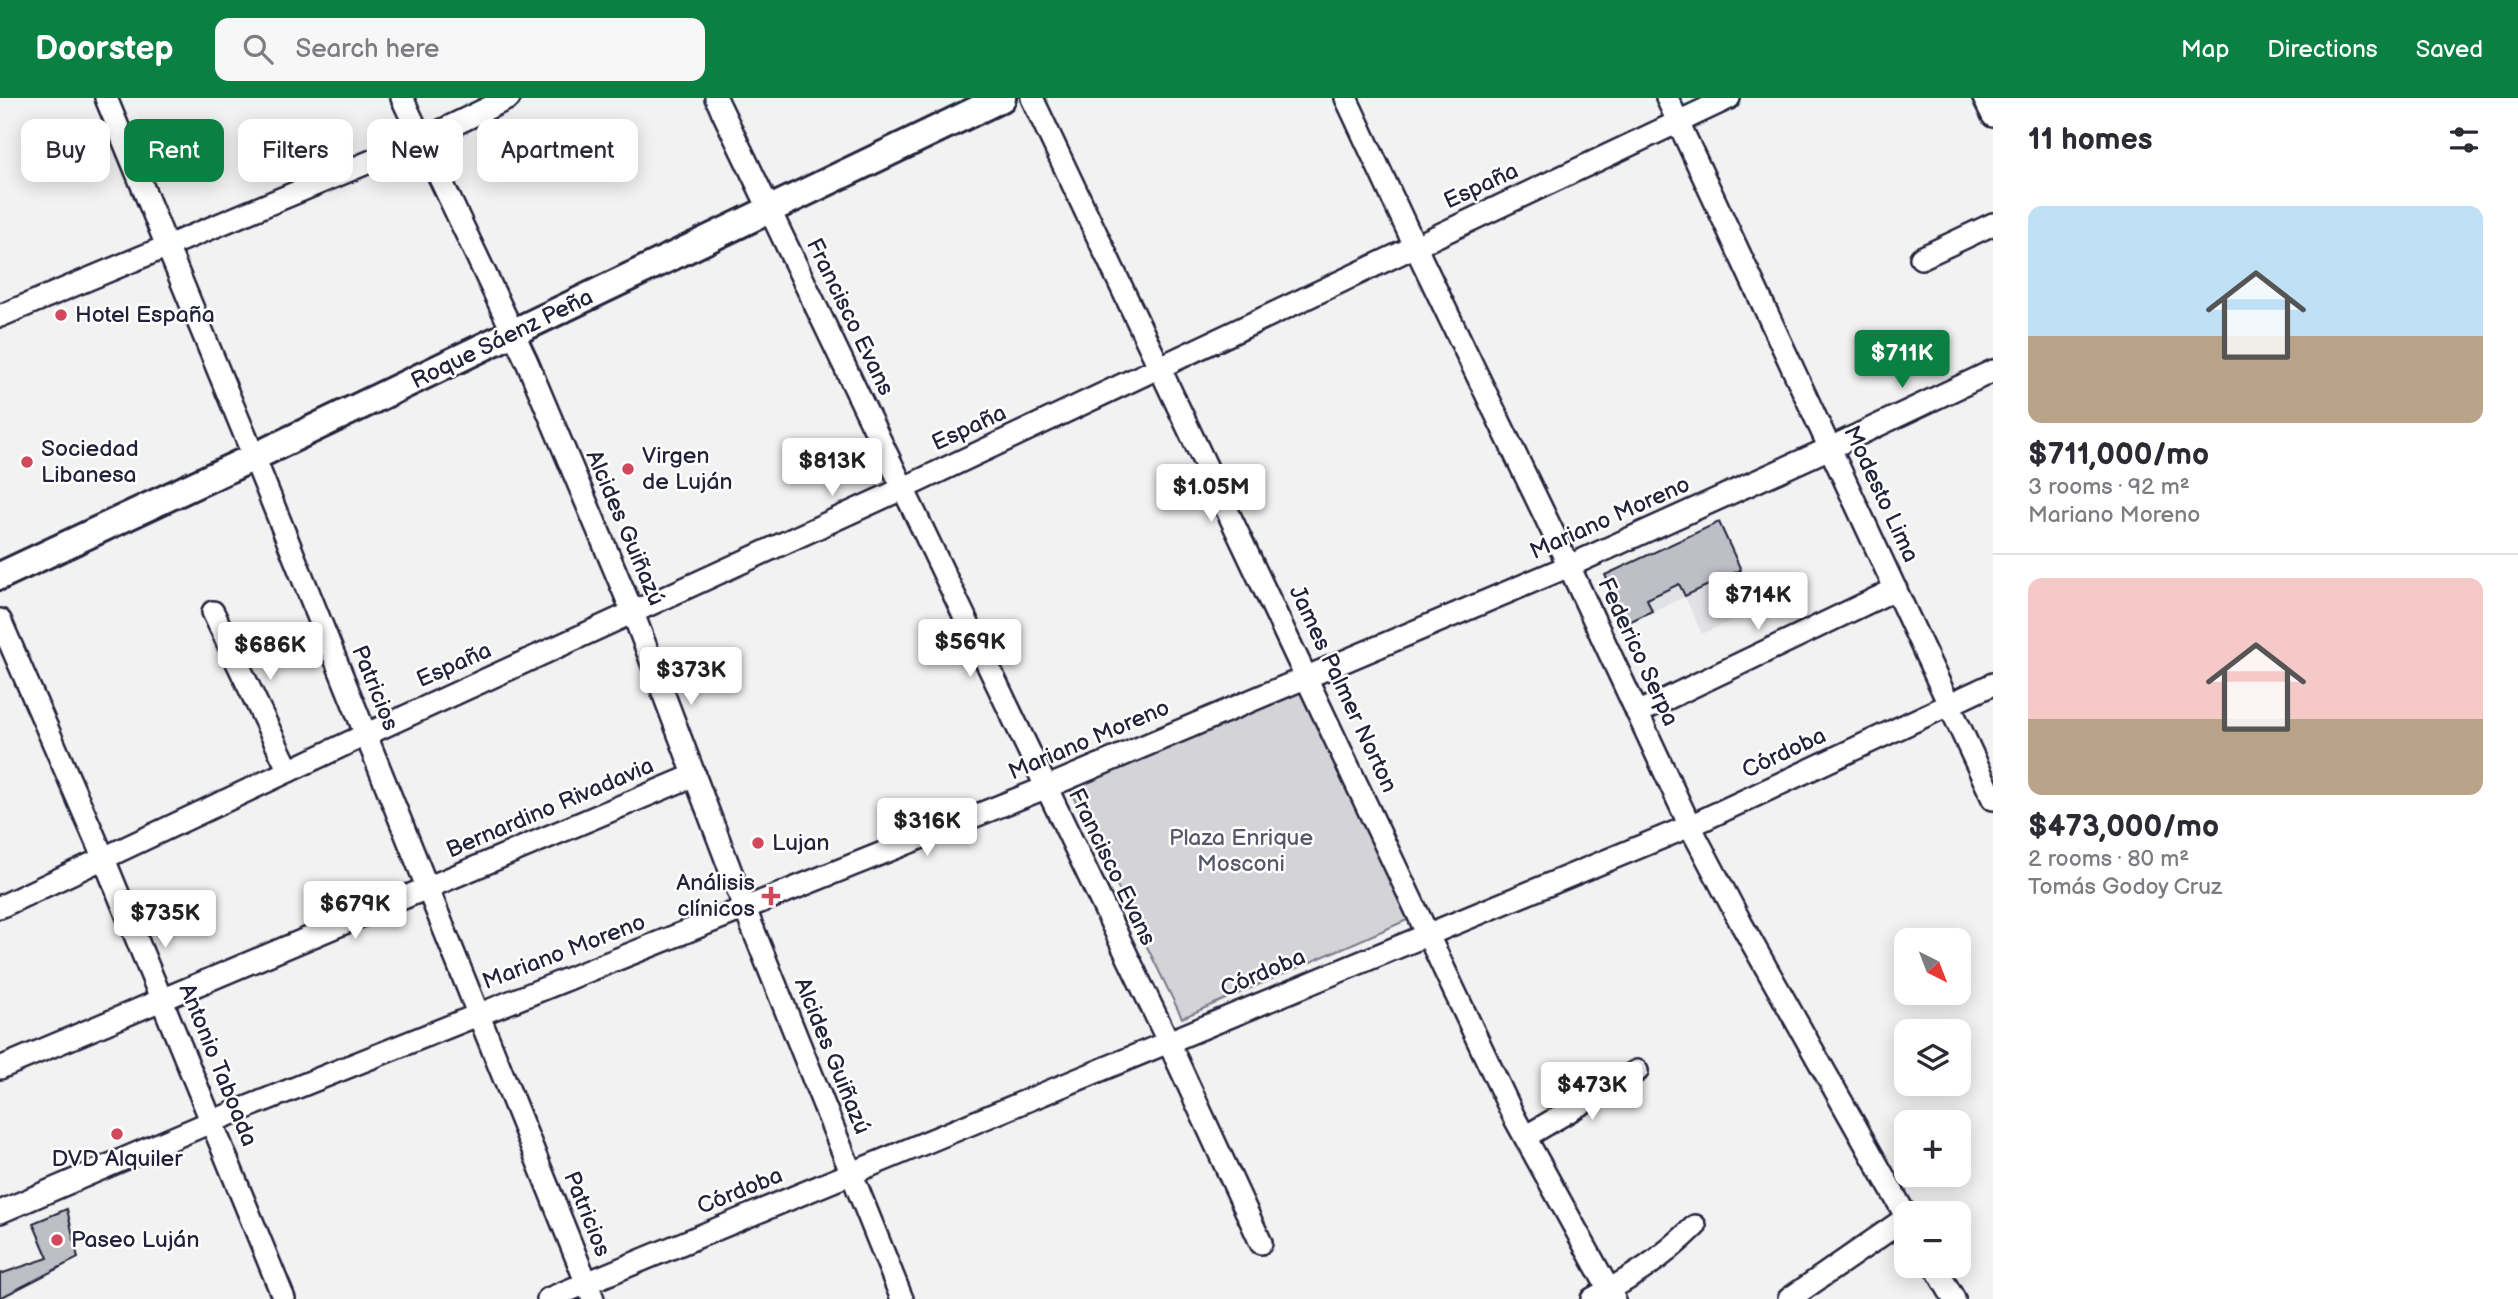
<!DOCTYPE html>
<html lang="en">
<head>
<meta charset="utf-8">
<style>
  :root { --surface:#fff; --page:#f7f7f7; --text:#2b2b33; --muted:#7c7c81; --line:#e1e1e2; --accent:#0b8043 }
  body { margin:0; font-family:"Balsamiq Sans",sans-serif; background:var(--page); color:var(--text); height:100vh; display:flex; flex-direction:column; font-size:26px; white-space:nowrap }
  * { box-sizing:border-box; margin:0 }
  p { font-size:23px; color:var(--muted) }
  .icon { flex:none; width:38px; height:38px; fill:none; stroke:currentColor; stroke-width:2; stroke-linecap:round; stroke-linejoin:round }
  .map { position:relative; flex:1; overflow:hidden }
  .details { display:flex; flex-direction:column; background:var(--surface); width:525px }
  .details>* { flex:none }
  .guide { position:absolute; left:21px; top:21px; width:665px; height:63px; display:flex; gap:14px }
  .needle { width:46px; rotate:138deg }
  .buttons { position:absolute; left:1894px; top:830px; display:grid; gap:14px }
  .buttons a { display:grid; place-items:center; width:77px; height:77px; border-radius:14px; background:var(--surface); box-shadow:0 4px 18px #0003; font-size:35px }
  .price { position:absolute; translate:-50% -60px; padding:0 16px; border-radius:7px; background:#fff; color:#222; font-size:23px; line-height:46px; filter:drop-shadow(0 2px 4px #0008) }
  .price::after { content:''; position:absolute; left:50%; top:42px; width:21px; height:16px; margin-left:-10px; background:inherit; clip-path:polygon(0 0,100% 0,50% 100%) }
  .price.selected { background:var(--accent); color:#fff }
  ul { padding:0; list-style:none }
  li { display:grid; align-content:center; gap:14px; height:371px; padding:0 35px }
  li+li { border-top:2px solid var(--line) }
  li span { display:grid; place-items:center; height:217px; border-radius:14px; color:#555 }
  li>.icon { margin-inline-start:auto }
  span .icon { width:126px; height:126px; fill:#fffc; stroke-width:1 }
  li b { font-size:30px }
  h2 { display:flex; justify-content:space-between; align-items:center; height:84px; padding:0 35px; font-size:30px }
  .tag { padding:0 24px; border-radius:14px; background:var(--surface); box-shadow:0 4px 18px #0003; font-size:24px; line-height:63px }
  .tag.selected { background:var(--accent); color:#fff }
  header { display:flex; align-items:center; gap:42px; box-sizing:border-box; height:98px; padding:0 35px; background:var(--accent); color:#fff }
  header strong { font-size:33px }
  nav { display:flex; gap:38px; margin-inline-start:auto; font-size:24px }
  .search { width:490px; height:63px; background:var(--page); display:flex; align-items:center; gap:18px; box-sizing:border-box; padding:0 24px; border-radius:14px; color:var(--muted); font-size:26px }
  main { display:flex; flex:1; min-height:0 }
  .map>svg:first-child { display:block }
  .built { fill:#e2e2e6 }
  .green { fill:#d3d3d8; stroke:#7a7a8a; stroke-width:2 }
  .building { fill:#bebec6; stroke:#22223b; stroke-width:2 }
  .lines { fill:none; stroke-linecap:round; stroke-linejoin:round }
  .minor-casing { stroke:#22223b; stroke-width:26 }
  .major-casing { stroke:#22223b; stroke-width:32 }
  .minor { stroke:#fff; stroke-width:21 }
  .major { stroke:#fff; stroke-width:26 }
  .poi-dot { fill:#d1495b; stroke:#fff; stroke-width:2.5 }
  .labels { text-anchor:middle; dominant-baseline:central; stroke-width:5; stroke-linejoin:round; paint-order:stroke }
  .street-label { font-size:23px; fill:#22223b; stroke:#fff }
  .poi-label { font-size:23px; fill:#22223b; stroke:#fff; text-anchor:start }
  .park-label { font-size:23px; fill:#57576a; stroke:#fff }
</style>
</head>
<body>
<header>
<strong>Doorstep</strong>
<div class="search"><svg class="icon" aria-label="search" viewBox="0 0 24 24"><circle cx="10" cy="10" r="6"/><path d="M15 15l6 6"/></svg>Search here</div>
<nav><a>Map</a><a>Directions</a><a>Saved</a></nav>
</header>
<main>
<div class="map">
<svg width="1993" height="1201" viewBox="0 0 1993 1201">
  <rect width="100%" height="100%" fill="#f2f2f3"/>
  <filter id="ink" filterUnits="userSpaceOnUse"><feTurbulence type="fractalNoise" baseFrequency=".0143" numOctaves="2"/><feDisplacementMap in="SourceGraphic" scale="14" xChannelSelector="R" yChannelSelector="G"/><feConvolveMatrix kernelMatrix="1 2 1 2 8 2 1 2 1" color-interpolation-filters="sRGB"/></filter>
  <g filter="url(#ink)">
    <path class="built" d="M1719,424L1758,510L1702,536L1685,499L1627,525L1605,477Z"/>
    <path class="green" d="M1301,589L1414,819L1182,920L1068,688Z"/>
    <path class="building" d="M1719,424L1741,472L1685,498L1679,486L1647,501L1652,513L1627,525L1605,477Z
      M67,1111L78,1160L0,1200V1176L48,1160L33,1125Z"/>
    <g class="lines">
      <defs>
        <path id="minor" d="M106,0L254,359L593,1201
          M402,0L527,264L633,515L745,811L902,1201
          M716,0L1168,943L1261,1145
          M1032,0L1514,1019L1614,1201
          M1346,0L1415,148L1569,468L1690,728L1742,827L1906,1118
          M1667,0L1993,701
          M1984,0L1993,18
          M1921,160L1993,126
          M0,218L422,42L509,0
          M213,514L289,673
          M0,522L104,761L284,1201
          M1637,615L1896,491
          M0,809L365,637L904,390L1729,0
          M0,970L695,677
          M1525,1039L1637,973
          M0,1114L213,1023L1045,690L1569,468L1830,350L1993,273
          M1934,1167L1954,1201
          M548,1201L1690,728L1993,586
          M1592,1201C1635,1178 1660,1162 1695,1128
          M1789,1201L1906,1120"/>
        <path id="major" d="M0,478L254,359L1002,0"/>
      </defs>
      <use href="#minor" class="minor-casing"/>
      <use href="#major" class="major-casing"/>
      <use href="#minor" class="minor"/>
      <use href="#major" class="major"/>
    </g>
  </g>
  <g class="poi-dot">
    <circle cx="61" cy="217" r="7"/>
    <circle cx="27" cy="364" r="7"/>
    <circle cx="628" cy="371" r="7"/>
    <circle cx="758" cy="745" r="7"/>
    <path d="M767.5 787.5h7v7h7v7h-7v7h-7v-7h-7v-7h7z"/>
    <circle cx="117" cy="1036" r="7"/>
    <circle cx="57" cy="1142" r="7"/>
  </g>
  <g class="labels">
    <g class="street-label">
      <text transform="translate(1481 88) rotate(-25)">España</text>
      <text transform="translate(850 219) rotate(64)">Francisco Evans</text>
      <text transform="translate(502 241) rotate(-26)">Roque Sáenz Peña</text>
      <text transform="translate(969 330) rotate(-25)">España</text>
      <text transform="translate(1881 396) rotate(65)">Modesto Lima</text>
      <text transform="translate(1610 420) rotate(-24)">Mariano Moreno</text>
      <text transform="translate(625 430) rotate(67)">Alcides Guiñazú</text>
      <text transform="translate(1638 554) rotate(65)">Federico Serpa</text>
      <text transform="translate(454 567) rotate(-24)">España</text>
      <text transform="translate(375 590) rotate(68)">Patricios</text>
      <text transform="translate(1343 591) rotate(65)">James Palmer Norton</text>
      <text transform="translate(1089 642) rotate(-23)">Mariano Moreno</text>
      <text transform="translate(1784 655) rotate(-25)">Córdoba</text>
      <text transform="translate(550 710) rotate(-23)">Bernardino Rivadavia</text>
      <text transform="translate(1112 769) rotate(64)">Francisco Evans</text>
      <text transform="translate(564 854) rotate(-21)">Mariano Moreno</text>
      <text transform="translate(1263 875) rotate(-23)">Córdoba</text>
      <text transform="translate(832 958) rotate(68)">Alcides Guiñazú</text>
      <text transform="translate(218 967) rotate(68)">Antonio Taboada</text>
      <text transform="translate(740 1093) rotate(-22)">Córdoba</text>
      <text transform="translate(587 1116) rotate(68)">Patricios</text>
    </g>
    <g class="poi-label">
      <text x="75" y="217">Hotel España</text>
      <text x="41" y="351">Sociedad<tspan x="41" dy="26">Libanesa</tspan></text>
      <text x="642" y="358">Virgen<tspan x="642" dy="26">de Luján</tspan></text>
      <text x="772" y="745">Lujan</text>
      <text x="755" y="785" text-anchor="end">Análisis<tspan x="755" dy="26">clínicos</tspan></text>
      <text x="117" y="1061" text-anchor="middle">DVD Alquiler</text>
      <text x="71" y="1142">Paseo Luján</text>
    </g>
    <g class="park-label">
      <text x="1241" y="740">Plaza Enrique<tspan x="1241" dy="26">Mosconi</tspan></text>
    </g>
  </g>
</svg>
<div class="buttons">
<a><svg class="needle" viewBox="-14 -14 28 28"><path d="M0-13l5 13h-10z" fill="#e53935"/><path d="M0 13l5-13h-10z" fill="#7c7c81"/></svg></a>
<a><svg class="icon" aria-label="layers" viewBox="0 0 24 24"><path d="M12 4l9 5-9 5-9-5zM3 14l9 5 9-5"/></svg></a>
<a>+</a>
<a>−</a>
</div>
<b class="price selected" style="left:1902px;top:292px">$711K</b>
<b class="price" style="left:832px;top:400px">$813K</b>
<b class="price" style="left:1211px;top:426px">$1.05M</b>
<b class="price" style="left:1758px;top:534px">$714K</b>
<b class="price" style="left:970px;top:581px">$569K</b>
<b class="price" style="left:270px;top:584px">$686K</b>
<b class="price" style="left:691px;top:609px">$373K</b>
<b class="price" style="left:927px;top:760px">$316K</b>
<b class="price" style="left:355px;top:843px">$679K</b>
<b class="price" style="left:165px;top:852px">$735K</b>
<b class="price" style="left:1592px;top:1024px">$473K</b>
<div class="guide">
<a class="tag">Buy</a>
<a class="tag selected">Rent</a>
<a class="tag">Filters</a>
<a class="tag">New</a>
<a class="tag">Apartment</a>
</div>
</div>
<section class="details">
<h2>11 homes<svg class="icon" aria-label="filters" viewBox="0 0 24 24"><path d="M4 7h16M4 17h16"/><circle cx="9" cy="7" r="2"/><circle cx="15" cy="17" r="2"/></svg></h2>
<ul>
<li><span style="background:linear-gradient(#bfe0f5 60%,#b9a48a 0)"><svg class="icon" aria-label="home" viewBox="0 0 24 24"><path d="M3 11l9-7 9 7M6 9v11h12V9"/></svg></span><div><b>$711,000/mo</b><p>3 rooms · 92 m²</p><p>Mariano Moreno</p></div></li>
<li><span style="background:linear-gradient(#f6c9c9 65%,#b9a48a 0)"><svg class="icon" aria-label="home" viewBox="0 0 24 24"><path d="M3 11l9-7 9 7M6 9v11h12V9"/></svg></span><div><b>$473,000/mo</b><p>2 rooms · 80 m²</p><p>Tomás Godoy Cruz</p></div></li>
</ul>
</section>
</main>
</body>
</html>
